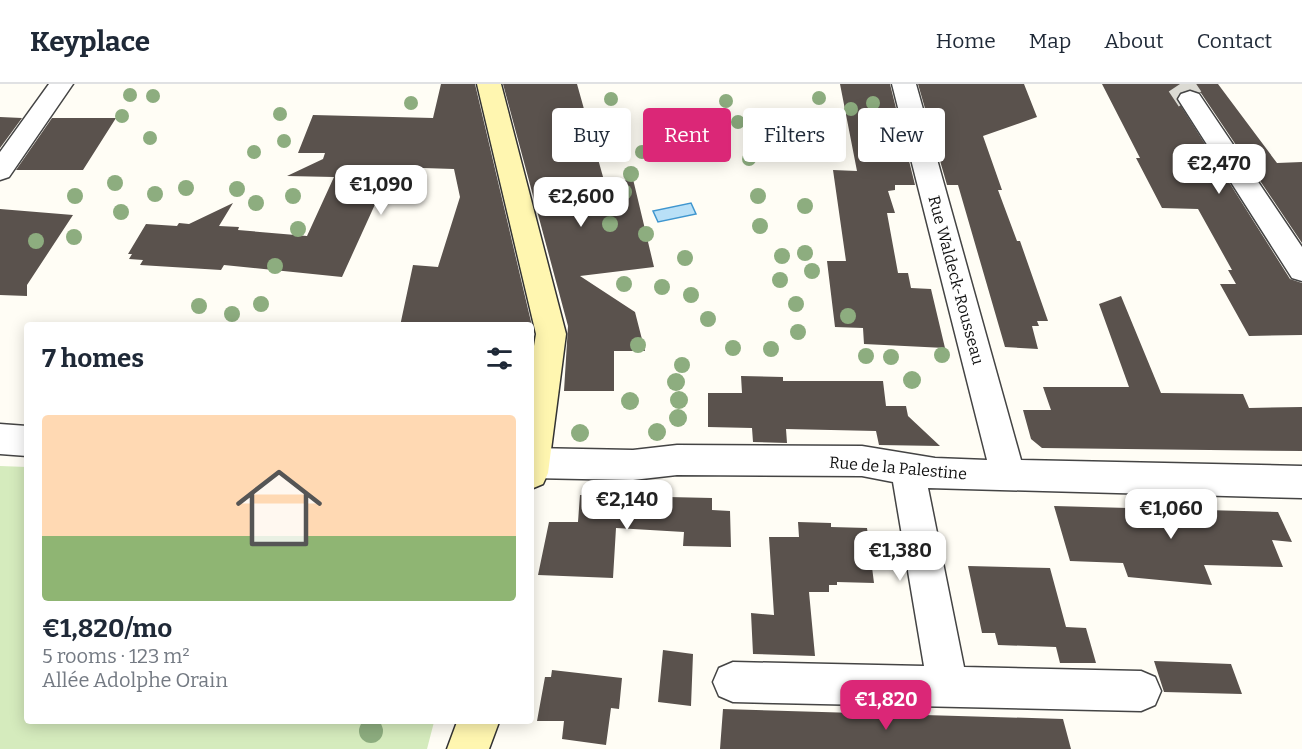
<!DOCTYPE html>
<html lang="en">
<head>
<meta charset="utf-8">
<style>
  :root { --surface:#fff; --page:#f6f6f7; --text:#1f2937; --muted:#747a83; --line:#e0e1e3; --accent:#db2777 }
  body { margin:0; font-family:Bitter,serif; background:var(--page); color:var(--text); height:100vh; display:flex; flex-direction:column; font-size:22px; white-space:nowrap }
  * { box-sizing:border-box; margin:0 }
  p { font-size:20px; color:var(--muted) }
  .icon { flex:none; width:33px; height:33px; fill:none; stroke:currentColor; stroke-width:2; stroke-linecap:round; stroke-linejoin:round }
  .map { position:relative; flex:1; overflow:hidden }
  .sheet { position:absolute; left:24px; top:238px; width:510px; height:402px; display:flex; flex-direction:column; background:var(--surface); border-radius:6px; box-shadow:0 3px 15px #0003 }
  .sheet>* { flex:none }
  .guide { position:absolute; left:552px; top:24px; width:570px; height:54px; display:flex; gap:12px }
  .price { position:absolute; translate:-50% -51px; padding:0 14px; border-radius:12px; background:#fff; color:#222; font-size:20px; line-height:39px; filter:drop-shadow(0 2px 3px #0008) }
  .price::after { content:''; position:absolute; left:50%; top:36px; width:18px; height:14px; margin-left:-9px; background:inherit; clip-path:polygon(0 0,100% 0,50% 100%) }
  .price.selected { background:var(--accent); color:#fff }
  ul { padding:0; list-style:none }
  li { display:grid; align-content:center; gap:12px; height:318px; padding:0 18px }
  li+li { border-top:2px solid var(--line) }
  li span { display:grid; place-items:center; height:186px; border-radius:6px; color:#555 }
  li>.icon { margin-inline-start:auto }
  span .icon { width:108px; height:108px; fill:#fffc; stroke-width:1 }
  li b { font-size:26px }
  h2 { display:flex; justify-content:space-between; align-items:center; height:72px; padding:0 18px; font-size:26px }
  .tag { padding:0 21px; border-radius:6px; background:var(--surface); box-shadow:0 3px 15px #0003; font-size:21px; line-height:54px }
  .tag.selected { background:var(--accent); color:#fff }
  header { display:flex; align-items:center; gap:36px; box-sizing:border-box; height:84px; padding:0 30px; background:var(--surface); border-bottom:2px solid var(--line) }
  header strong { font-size:28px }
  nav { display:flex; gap:33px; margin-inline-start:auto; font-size:21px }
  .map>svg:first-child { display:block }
  .green { fill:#d5ebbd }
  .water { fill:#b9e0f7; stroke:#3f96cf; stroke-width:1.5 }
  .building { fill:#5a524d }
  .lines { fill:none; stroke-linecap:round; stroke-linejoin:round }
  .minor-tunnel { stroke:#dbdad3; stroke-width:27; stroke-dasharray:27 14; stroke-linecap:butt }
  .minor-casing { stroke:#444; stroke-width:3 }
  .secondary-casing { stroke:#333; stroke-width:3 }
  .minor { fill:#fff; fill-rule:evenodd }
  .secondary { fill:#fff6b0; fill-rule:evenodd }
  .tree { fill:#8dad7f }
  .labels { text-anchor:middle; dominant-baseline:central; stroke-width:6; stroke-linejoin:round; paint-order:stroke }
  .street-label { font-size:16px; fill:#111; stroke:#fff }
</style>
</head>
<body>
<header>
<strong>Keyplace</strong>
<nav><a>Home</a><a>Map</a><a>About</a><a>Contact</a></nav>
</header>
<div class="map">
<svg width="1302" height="665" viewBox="0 0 1302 665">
  <rect width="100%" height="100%" fill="#fffdf5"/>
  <path class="green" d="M0,382L27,383V638H434L427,665H0Z"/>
  <path class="water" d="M691,119L696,130L658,138L653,127Z"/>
  <path class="building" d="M441,0H475L532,242H400L413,181L438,183L460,113L454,85L392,83L342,193L224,181L221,186L140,181L143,176L129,175L132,170H128L146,140L177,142L179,139L189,140L233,119L219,142L239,143L238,146L307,152L334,93L287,92L323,75L325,69H298L313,31L433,34Z
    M503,0H577L605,100L633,95L654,183L580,192L635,228L645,267H614V307H564L568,242Z
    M840,0H890L915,101H895V106L888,107L895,129H887L898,189H908L911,204L931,205L945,264L864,260L863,244L835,243L827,177H846L833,86L857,87Z
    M918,0H1024L1037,33L983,52L1002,106H998L1017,157H1020L1048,237H1037L1039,242H1032L1038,265L1005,263L958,101H947Z
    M1102,0H1218L1277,79L1302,78V159L1201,9L1189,5L1180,8L1176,14L1290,195L1302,199V251L1249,252L1220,200H1236L1228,186H1232L1198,125L1162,124L1136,74H1140Z
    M0,33L22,34L0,64Z
    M52,34H116L83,86H16Z
    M0,125L73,131L27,201V212L0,211Z
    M1121,212L1161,309L1243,310L1249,324L1302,323V367L1042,364L1031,355L1023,326H1051L1043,303H1129L1099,220Z
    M741,292L783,293V297H883L886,322H906L908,332L940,362L879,361L876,347L786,345L787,359L753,358L752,344L708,343V309H742Z
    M580,411L712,414V426L730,427L731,463L683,462L684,448L616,444L613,494L538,491L549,438H578Z
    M1054,422L1278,428L1292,458L1272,456L1283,483L1204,481L1212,501L1128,493L1123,479L1070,477Z
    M798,438L831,439V443L867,444L874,499L837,498V501H829V508H809L815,572L753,570L751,529L774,531L769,453H799Z
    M968,482L1050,484L1066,543L1086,544L1096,579H1060L1056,563L998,561L995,549H982Z
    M663,566L693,570L691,622L658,618Z
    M1154,577L1231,580L1242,610L1164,608Z
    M552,586L622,594L619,625L611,624L606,661L562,655L564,637H537L545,593H551Z
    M723,625L1063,635L1071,665H720Z"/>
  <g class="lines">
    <path class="minor-tunnel" d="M1180,0L1190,15"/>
    <defs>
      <path id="minor" d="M49,0H73L9,93L0,96V68Z
        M892,0H916L1021,376L1302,382V414L928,404L964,583L1141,587L1155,593L1161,607L1155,621L1141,627L733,618L719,612L713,598L719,584L733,578L924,582L893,398L862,392L677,391L633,396L531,394V364L633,366L677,361L862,362L935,374L987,376Z
        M1190,7L1199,10L1302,163V197L1292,194L1178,15L1181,10Z
        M0,340L27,342V372L0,370Z"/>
      <path id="secondary" d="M477,0H501L566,250L548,389L543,400L531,405V280L536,250Z
        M457,638H499L489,665H447Z"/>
    </defs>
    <use href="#minor" class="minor-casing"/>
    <use href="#secondary" class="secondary-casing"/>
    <use href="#minor" class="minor"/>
    <use href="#secondary" class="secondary"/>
  </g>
  <g class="tree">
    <circle cx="130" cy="11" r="7"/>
    <circle cx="153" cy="12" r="7"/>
    <circle cx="819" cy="14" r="7"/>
    <circle cx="611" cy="15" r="7"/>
    <circle cx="726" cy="17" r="7"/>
    <circle cx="411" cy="19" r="7"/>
    <circle cx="873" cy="19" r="7"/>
    <circle cx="851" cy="25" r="7"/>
    <circle cx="280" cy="30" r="7"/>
    <circle cx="122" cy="32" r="7"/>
    <circle cx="692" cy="33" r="7"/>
    <circle cx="738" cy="38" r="7"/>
    <circle cx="620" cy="40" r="7"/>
    <circle cx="779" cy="43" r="7"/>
    <circle cx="150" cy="54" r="7"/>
    <circle cx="284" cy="57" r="7"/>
    <circle cx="702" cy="58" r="7"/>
    <circle cx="786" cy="63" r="7"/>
    <circle cx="254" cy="68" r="7"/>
    <circle cx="642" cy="68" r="7"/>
    <circle cx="749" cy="75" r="7"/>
    <circle cx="631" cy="90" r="8"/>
    <circle cx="115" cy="99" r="8"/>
    <circle cx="186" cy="104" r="8"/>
    <circle cx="237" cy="105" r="8"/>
    <circle cx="624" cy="108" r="8"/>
    <circle cx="155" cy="110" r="8"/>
    <circle cx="75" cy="112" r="8"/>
    <circle cx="293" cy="112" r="8"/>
    <circle cx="758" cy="112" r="8"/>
    <circle cx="256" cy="119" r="8"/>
    <circle cx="805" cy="122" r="8"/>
    <circle cx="121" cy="128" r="8"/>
    <circle cx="610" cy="140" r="8"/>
    <circle cx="760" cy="142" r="8"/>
    <circle cx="298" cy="145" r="8"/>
    <circle cx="646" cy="150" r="8"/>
    <circle cx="74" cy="153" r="8"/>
    <circle cx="36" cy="157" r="8"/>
    <circle cx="805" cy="169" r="8"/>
    <circle cx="782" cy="172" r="8"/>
    <circle cx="685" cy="174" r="8"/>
    <circle cx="275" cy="182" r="8"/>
    <circle cx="812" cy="187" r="8"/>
    <circle cx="780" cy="196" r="8"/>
    <circle cx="624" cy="200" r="8"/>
    <circle cx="662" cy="203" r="8"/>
    <circle cx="691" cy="211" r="8"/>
    <circle cx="261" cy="220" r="8"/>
    <circle cx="796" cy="220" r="8"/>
    <circle cx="199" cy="222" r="8"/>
    <circle cx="232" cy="230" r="8"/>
    <circle cx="848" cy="232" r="8"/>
    <circle cx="708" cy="235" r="8"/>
    <circle cx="798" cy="248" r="8"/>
    <circle cx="638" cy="261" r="8"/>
    <circle cx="733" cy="264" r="8"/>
    <circle cx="771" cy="265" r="8"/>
    <circle cx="942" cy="271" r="8"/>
    <circle cx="866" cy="272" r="8"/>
    <circle cx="891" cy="273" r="8"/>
    <circle cx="682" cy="281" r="8"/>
    <circle cx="912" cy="296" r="9"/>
    <circle cx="676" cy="298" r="9"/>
    <circle cx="679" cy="316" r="9"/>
    <circle cx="630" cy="317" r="9"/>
    <circle cx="678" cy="334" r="9"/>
    <circle cx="657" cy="348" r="9"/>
    <circle cx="580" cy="349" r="9"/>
    <circle cx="371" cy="647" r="12"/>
  </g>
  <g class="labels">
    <g class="street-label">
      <text transform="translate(956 196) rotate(75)">Rue Waldeck-Rousseau</text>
      <text transform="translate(898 384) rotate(5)">Rue de la Palestine</text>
    </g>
  </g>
</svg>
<b class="price" style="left:1219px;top:111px">€2,470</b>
<b class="price" style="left:381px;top:132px">€1,090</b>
<b class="price" style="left:581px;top:144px">€2,600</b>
<b class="price" style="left:627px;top:447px">€2,140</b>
<b class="price" style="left:1171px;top:456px">€1,060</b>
<b class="price" style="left:900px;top:498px">€1,380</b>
<b class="price selected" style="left:886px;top:647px">€1,820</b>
<div class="guide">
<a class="tag">Buy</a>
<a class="tag selected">Rent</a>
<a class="tag">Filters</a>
<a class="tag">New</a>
</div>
<section class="sheet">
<h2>7 homes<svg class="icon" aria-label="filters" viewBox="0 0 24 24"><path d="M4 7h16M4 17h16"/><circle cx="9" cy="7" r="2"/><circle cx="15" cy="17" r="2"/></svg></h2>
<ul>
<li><span style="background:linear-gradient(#ffd9b3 65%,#8fb573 0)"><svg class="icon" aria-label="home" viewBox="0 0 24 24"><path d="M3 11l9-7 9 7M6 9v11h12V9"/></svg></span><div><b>€1,820/mo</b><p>5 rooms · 123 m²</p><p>Allée Adolphe Orain</p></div></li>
</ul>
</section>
</div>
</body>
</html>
